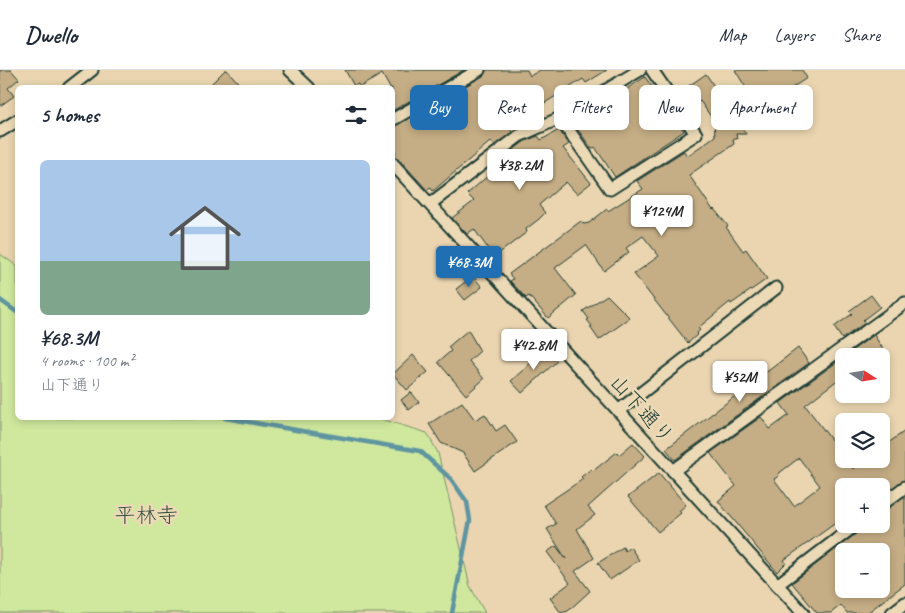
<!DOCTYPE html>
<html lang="en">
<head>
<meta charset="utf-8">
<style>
  :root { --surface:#fff; --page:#f6f6f7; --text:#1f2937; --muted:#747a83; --line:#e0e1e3; --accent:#1f6fb2 }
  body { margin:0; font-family:Caveat,"Klee One",sans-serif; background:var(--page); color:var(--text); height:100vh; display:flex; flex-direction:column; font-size:19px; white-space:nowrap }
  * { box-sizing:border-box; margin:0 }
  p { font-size:16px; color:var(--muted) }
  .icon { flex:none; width:28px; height:28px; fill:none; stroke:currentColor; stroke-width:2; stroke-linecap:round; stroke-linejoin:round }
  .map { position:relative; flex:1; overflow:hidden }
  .panel { position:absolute; left:15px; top:15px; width:380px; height:335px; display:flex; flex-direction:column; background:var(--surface); border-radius:8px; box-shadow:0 2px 8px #0003 }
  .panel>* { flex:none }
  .banner { position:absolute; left:410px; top:15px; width:420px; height:45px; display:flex; gap:10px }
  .needle { width:32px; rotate:102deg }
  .tools { position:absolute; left:835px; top:278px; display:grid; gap:10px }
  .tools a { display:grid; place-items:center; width:55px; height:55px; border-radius:8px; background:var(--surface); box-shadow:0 2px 8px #0003; font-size:25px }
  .price { position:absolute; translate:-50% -42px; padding:0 11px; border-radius:5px; background:#fff; color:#222; font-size:16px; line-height:32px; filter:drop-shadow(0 1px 2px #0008) }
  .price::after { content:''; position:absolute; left:50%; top:30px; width:15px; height:11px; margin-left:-8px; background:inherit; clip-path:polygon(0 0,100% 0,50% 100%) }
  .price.active { background:var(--accent); color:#fff }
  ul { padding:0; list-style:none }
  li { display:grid; align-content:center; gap:10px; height:265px; padding:0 25px }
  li+li { border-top:1px solid var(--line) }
  li span { display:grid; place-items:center; height:155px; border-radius:8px; color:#555 }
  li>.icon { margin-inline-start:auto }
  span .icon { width:90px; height:90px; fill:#fffc; stroke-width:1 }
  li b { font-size:21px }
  h2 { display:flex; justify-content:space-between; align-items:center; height:60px; padding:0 25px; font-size:21px }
  .tag { padding:0 18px; border-radius:8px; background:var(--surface); box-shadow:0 2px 8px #0003; font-size:18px; line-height:45px }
  .tag.active { background:var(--accent); color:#fff }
  header { display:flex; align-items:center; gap:30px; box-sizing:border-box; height:70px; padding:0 25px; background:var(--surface); border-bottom:1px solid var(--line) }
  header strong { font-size:24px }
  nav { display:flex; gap:28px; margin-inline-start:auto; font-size:18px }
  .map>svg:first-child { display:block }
  .green { fill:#cfe89d; stroke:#779268 }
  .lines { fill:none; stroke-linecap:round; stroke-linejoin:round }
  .stream { stroke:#5e95a1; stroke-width:4.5 }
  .building { fill:#c5ad85; stroke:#1f3d34; fill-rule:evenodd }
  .street-casing { stroke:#1f3d34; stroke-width:15 }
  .street { stroke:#ecdab7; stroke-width:11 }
  .labels { text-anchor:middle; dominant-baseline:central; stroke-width:5; stroke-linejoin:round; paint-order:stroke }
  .street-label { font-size:21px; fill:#1f3d34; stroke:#ecdab7 }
  .park-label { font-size:21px; fill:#314e3e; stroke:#ecdab7 }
</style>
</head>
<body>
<header>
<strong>Dwello</strong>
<nav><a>Map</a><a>Layers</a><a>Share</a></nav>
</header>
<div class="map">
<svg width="905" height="543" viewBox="0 0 905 543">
  <rect width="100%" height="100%" fill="#ead5b0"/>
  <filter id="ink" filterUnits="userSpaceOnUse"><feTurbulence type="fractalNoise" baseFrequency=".02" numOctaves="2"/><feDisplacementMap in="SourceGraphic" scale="10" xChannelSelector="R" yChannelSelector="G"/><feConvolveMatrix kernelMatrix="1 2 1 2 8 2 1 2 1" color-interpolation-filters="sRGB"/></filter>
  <g filter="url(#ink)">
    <path class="green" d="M0,184L17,196L18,348H378L427,363L438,383L470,516L485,543H0Z"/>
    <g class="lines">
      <path class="stream" d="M0,230L18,243
        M225,348L420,381L451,409L467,432L470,450L452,543"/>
    </g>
    <path class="building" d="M0,0H11L19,9L8,18L14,26L0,36Z
      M225,0H227L243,18H207Z
      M345,0H464L392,41V18H390L382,4L360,17L358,14L354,16Z
      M486,0H527L530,6L540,0H607L586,13L583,9L508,56L512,62L494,75L491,71L433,121L430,117L427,120L398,88L392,86L396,83L392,76V57L483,6Z
      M735,0H802L807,8L759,39Z
      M706,4L746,64H736L737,69H733L734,74L689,105L713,140L714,139L728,156L726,157L743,181L746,179L767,209L731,234L730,232L698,258L700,260L697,263L698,264L688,273L634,204L659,186L643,166L626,178L629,182L604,201L586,175L555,198L576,225L548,248L529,226L526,228L510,211L513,209L509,204L581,151L584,154L589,153L607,139L608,141L643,119L637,111L684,81L687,86L715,66L714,51L700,31L688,39L677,24Z
      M645,7L684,61L615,107L595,77L592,79L571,50L588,40L590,43Z
      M559,60L569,74L563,78L591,113L577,124L566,112L539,135L545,143L539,149L526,159L527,162L494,187L474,159L467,164L452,148L474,131L467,124L490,104L489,102L504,91L506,88L505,86L525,71L538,66L541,70Z
      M473,206L482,217L465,230L456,219Z
      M607,225L630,248L599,270L590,257L592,256L587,250L589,249L583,241Z
      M871,225L880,237L863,250L865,253L842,269L834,257L852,244L849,241Z
      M468,260L480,281L469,291L484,309L466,325L438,292L451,281L448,277Z
      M874,265L883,279L874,286H844Z
      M798,278L809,293L675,390L666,379Z
      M546,279L557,291L522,323L511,311Z
      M413,285L428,302L407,320L393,304Z
      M844,287V305L805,335L853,399L866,389H881V378L905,361V410L881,425V416H844V447L784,490L786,493L777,502L718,431L736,416L710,383L761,347L770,359L789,345L780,333ZM799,388L820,416L794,436L774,409L779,406L778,404Z
      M411,322L419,332L409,340L401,330Z
      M462,332L475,350L485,344L496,361L505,355L517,372L475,401L463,383L441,373L429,354Z
      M633,373L645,386L588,437L595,445L577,459L594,488L575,501L590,521L568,541L561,543L550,528L570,513L547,482L556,476L566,489L547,459L556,454L544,435L583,409L581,407L591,399L593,401L617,382L619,385Z
      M659,403L686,435L679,441L681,443L658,462L628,427Z
      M905,426V514L867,543H847L841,535L831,543H817L792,513L868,454H881V442ZM844,481H881V519H844Z
      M623,477L625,481L630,477L639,490L610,510L598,493Z"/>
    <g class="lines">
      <defs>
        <path id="street" d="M290,0L309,18
          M69,18L92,0
          M560,48L610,119L696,64L652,0
          M392,50L479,0
          M0,61L18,50
          M392,93L803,543
          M430,134L519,66L560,48L640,0
          M618,341L776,218
          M673,401L905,233
          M881,435L905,417
          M777,515L857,454
          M892,543L905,533"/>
      </defs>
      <use href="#street" class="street-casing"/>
      <use href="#street" class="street"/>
    </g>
  </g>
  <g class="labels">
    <g class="street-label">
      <text transform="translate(642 339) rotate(48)">山下通り</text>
    </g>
    <g class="park-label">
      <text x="146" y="445">平林寺</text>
    </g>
  </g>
</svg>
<div class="tools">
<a><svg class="needle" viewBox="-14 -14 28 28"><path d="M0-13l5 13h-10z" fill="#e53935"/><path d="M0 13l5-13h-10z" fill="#747a83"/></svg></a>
<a><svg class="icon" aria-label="layers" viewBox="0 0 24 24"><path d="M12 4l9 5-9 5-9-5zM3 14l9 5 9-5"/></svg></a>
<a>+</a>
<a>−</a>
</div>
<b class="price" style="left:520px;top:121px">¥38.2M</b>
<b class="price" style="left:662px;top:167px">¥124M</b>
<b class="price active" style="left:469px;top:218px">¥68.3M</b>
<b class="price" style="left:534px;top:301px">¥42.8M</b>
<b class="price" style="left:740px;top:333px">¥52M</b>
<div class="banner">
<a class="tag active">Buy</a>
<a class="tag">Rent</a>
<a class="tag">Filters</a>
<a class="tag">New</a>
<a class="tag">Apartment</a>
</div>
<section class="panel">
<h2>5 homes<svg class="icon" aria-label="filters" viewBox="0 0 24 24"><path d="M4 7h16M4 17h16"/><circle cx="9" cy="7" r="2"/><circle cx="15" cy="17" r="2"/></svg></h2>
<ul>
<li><span style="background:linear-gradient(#a9c7e8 65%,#7fa58c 0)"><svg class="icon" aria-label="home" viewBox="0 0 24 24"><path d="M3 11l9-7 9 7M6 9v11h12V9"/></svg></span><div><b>¥68.3M</b><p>4 rooms · 100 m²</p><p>山下通り</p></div></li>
</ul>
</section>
</div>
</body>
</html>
